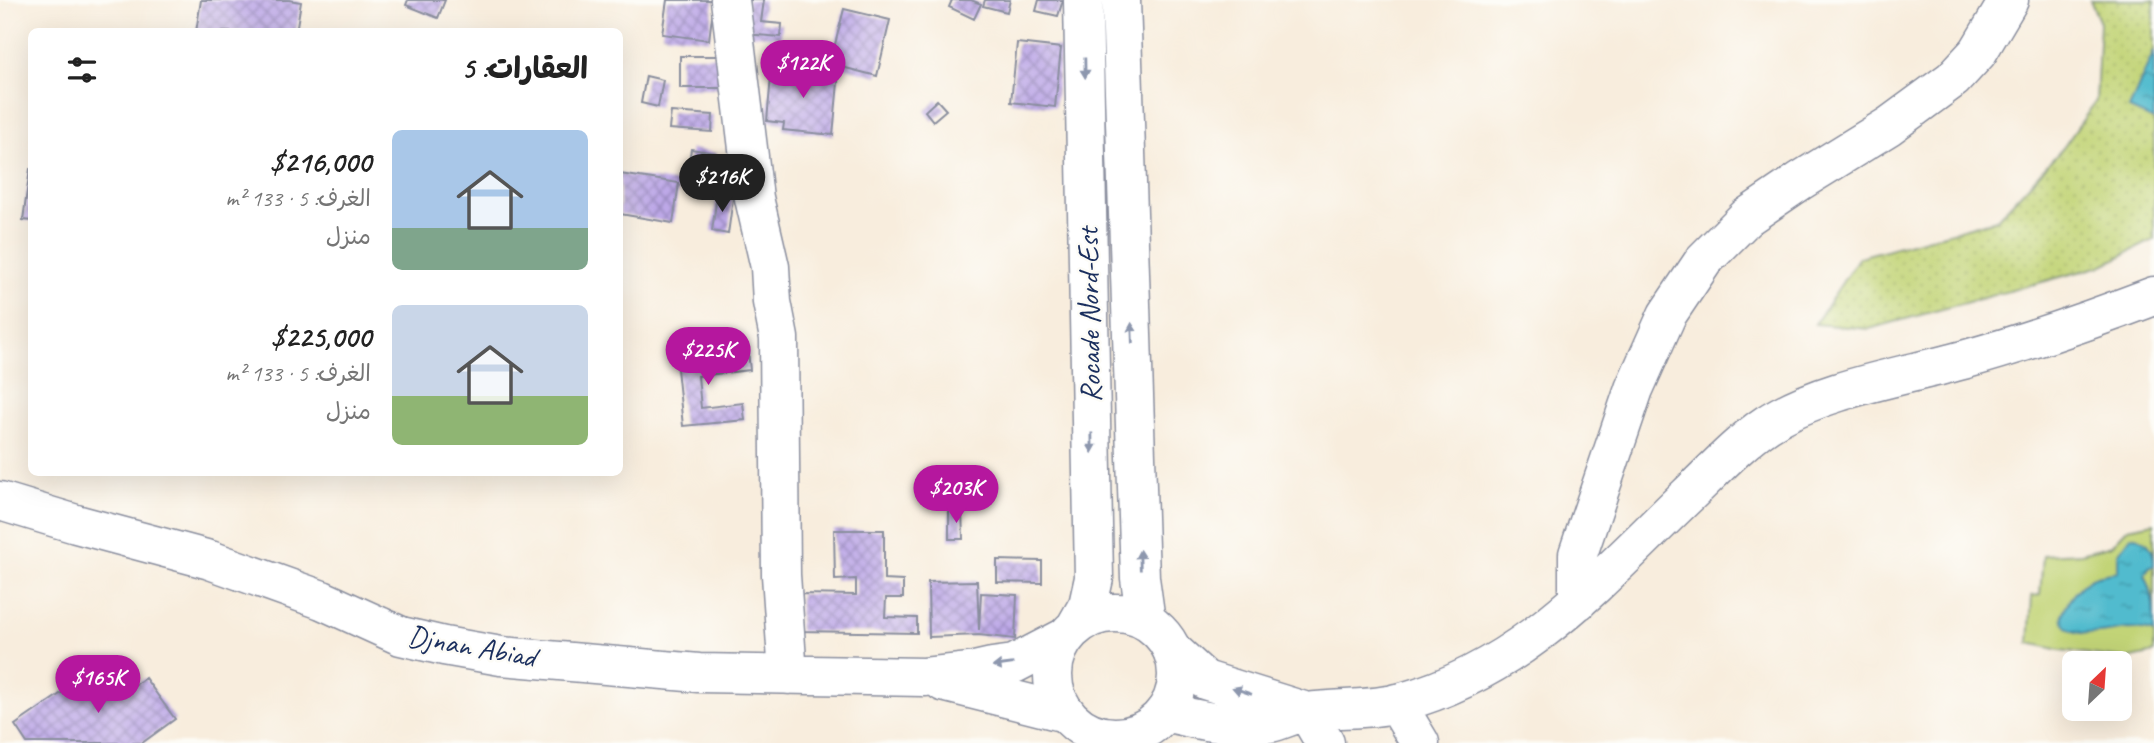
<!DOCTYPE html>
<html lang="ar">
<head>
<meta charset="utf-8">
<style>
  :root { --surface:#fff; --page:#f2f2f2; --text:#222; --muted:#767676; --accent:#b5179e }
  body { margin:0; font-family:Caveat,"Playpen Sans Arabic",sans-serif; background:var(--page); color:var(--text); direction:rtl; height:100vh; display:flex; flex-direction:column; font-size:26px; white-space:nowrap }
  * { box-sizing:border-box; margin:0 }
  p { font-size:23px; color:var(--muted) }
  .icon { flex:none; width:38px; height:38px; fill:none; stroke:currentColor; stroke-width:2; stroke-linecap:round; stroke-linejoin:round }
  .map { position:relative; flex:1; overflow:hidden; direction:ltr }
  .details { position:absolute; left:28px; top:28px; width:595px; height:448px; display:flex; flex-direction:column; background:var(--surface); border-radius:10px; box-shadow:0 7px 28px #0002; direction:rtl }
  .details>* { flex:none }
  .needle { width:46px; rotate:25deg }
  .tools { position:absolute; left:2062px; top:651px; display:grid; gap:14px }
  .tools a { display:grid; place-items:center; width:70px; height:70px; border-radius:10px; background:var(--surface); box-shadow:0 7px 28px #0002; font-size:35px }
  .price { position:absolute; translate:-50% -60px; padding:0 16px; border-radius:24px; background:var(--accent); color:#fff; font-size:23px; line-height:46px; filter:drop-shadow(0 2px 4px #0008) }
  .price::after { content:''; position:absolute; left:50%; top:42px; width:21px; height:16px; margin-left:-10px; background:inherit; clip-path:polygon(0 0,100% 0,50% 100%) }
  .price.selected { background:#222; color:#fff }
  ul { padding:0; list-style:none }
  li { display:flex; align-items:center; gap:21px; height:175px; padding:0 35px }
  li span { display:grid; place-items:center; flex:none; width:196px; height:140px; border-radius:10px; color:#555 }
  li>.icon { margin-inline-start:auto }
  span .icon { width:84px; height:84px; fill:#fffc; stroke-width:1 }
  li b { font-size:30px }
  h2 { display:flex; justify-content:space-between; align-items:center; height:84px; padding:0 35px; font-size:30px }
  .map>svg:first-child { display:block }
  .grass { fill:#c2d477; stroke:#6e826a; stroke-width:2 }
  .garden { fill:url(#garden-dots); stroke:#6e826a; stroke-width:2 }
  .water { fill:url(#water-ripples); stroke:#367596; stroke-width:2 }
  .building { fill:url(#building-cross-hatch) }
  .lines { fill:none; stroke-linecap:round; stroke-linejoin:round }
  .minor-casing { stroke:#8a8e9e; stroke-width:41 }
  .highway-casing { stroke:#8a8e9e; stroke-width:41 }
  .minor { stroke:#fff; stroke-width:38 }
  .highway { stroke:#fff; stroke-width:38 }
  .oneway { fill:#8d97ae }
  .labels { text-anchor:middle; dominant-baseline:central; stroke-width:5; stroke-linejoin:round; paint-order:stroke }
  .street-label { font-size:30px; fill:#1b2f5e; stroke:#fdfcf7 }
</style>
</head>
<body>
<div class="map">
<svg width="2154" height="743" viewBox="0 0 2154 743">
  <defs>
    <pattern id="garden-dots" width="8" height="8" patternUnits="userSpaceOnUse" patternTransform="scale(1.75)"><rect width="8" height="8" fill="#c2d477"/><path d="M2 2h.1M6 6h.1" fill="none" stroke="#a6b669" stroke-width="1.8" stroke-linecap="round"/></pattern>
    <pattern id="water-ripples" width="26" height="14" patternUnits="userSpaceOnUse" patternTransform="scale(1.75)"><rect width="26" height="14" fill="#51bbce"/><path d="M2 4q2-2 4 0t4 0M15 11q2-2 4 0t4 0" fill="none" stroke="#4298aa"/></pattern>
    <pattern id="building-cross-hatch" width="8" height="8" patternUnits="userSpaceOnUse" patternTransform="scale(1.75)"><rect width="8" height="8" fill="#bda8e7"/><path d="M0 0l8 8M0 8l8-8" fill="none" stroke="#9989be"/></pattern>
  </defs>
  <rect width="100%" height="100%" fill="#fdfcf7"/>
  <filter id="ink" filterUnits="userSpaceOnUse"><feTurbulence type="fractalNoise" baseFrequency=".0143" numOctaves="2"/><feDisplacementMap in="SourceGraphic" scale="14" xChannelSelector="R" yChannelSelector="G"/><feConvolveMatrix kernelMatrix="1 2 1 2 8 2 1 2 1" color-interpolation-filters="sRGB"/></filter>
  <filter id="wash" filterUnits="userSpaceOnUse"><feTurbulence type="fractalNoise" baseFrequency=".00686" numOctaves="4" result="noise"/><feDisplacementMap in="SourceGraphic" scale="28" xChannelSelector="R" yChannelSelector="G"/><feGaussianBlur stdDeviation="1.57" result="paint"/><feColorMatrix in="noise" values="0 0 0 0 0 0 0 0 0 0 0 0 0 0 0 0 0 1.4 0 .05"/><feComposite in="paint" operator="in"/></filter>
  <g filter="url(#wash)">
    <rect width="100%" height="100%" fill="#f8eddd"/>
    <path class="grass" d="M2154,523V653L2128,659L2060,650L2029,643L2032,596L2040,595L2043,555L2081,553L2112,545L2128,528Z"/>
    <path class="garden" d="M2090,0H2154V240L2101,266L1869,329L1815,324L1859,257L1996,220L2063,148L2096,101L2100,23Z"/>
    <path class="water" d="M2154,51V120L2129,109Z
      M2131,536C2148,539 2154,548 2154,565L2149,567L2145,575C2154,594 2154,612 2154,633C2145,630 2137,629 2128,629C2111,630 2077,641 2065,625C2055,612 2080,584 2092,578C2100,574 2109,574 2118,572V554Z"/>
    <g id="blocks">
      <path class="building" d="M201,0H289L301,2L296,32H196Z
        M408,0H445L438,18L406,5Z
        M667,0H714L709,40L662,34Z
        M748,0H764L761,22L782,24L781,37L745,34Z
        M952,0H971L981,4L974,19L949,7Z
        M985,0H1010L1007,12L983,6Z
        M1039,0H1063L1058,16L1036,11Z
        M844,9L890,20L877,76L830,64Z
        M1017,43L1061,48L1055,107L1011,102Z
        M779,50L801,54L800,62L777,58Z
        M680,56H724V88H680Z
        M772,66L839,72L833,135L783,130L784,123L767,121Z
        M646,76L663,80L658,107L641,103Z
        M937,100L946,110L933,121L925,111Z
        M671,112L713,115L712,132L669,129Z
        M691,149L716,153L710,191L701,190L702,184L686,182Z
        M30,169H32V221L23,220Z
        M620,174L679,183L673,223L620,214Z
        M717,195L733,198L728,234L712,231Z
        M748,351L750,370L698,376L701,408L743,403L745,420L683,426L676,359Z
        M949,510H962L963,539H949Z
        M834,530H884V580L903,581V598H886L885,617L917,618V633L799,631L800,594L856,595V579L835,580Z
        M997,560L1042,561V583L997,582Z
        M977,581L979,630L981,593L1017,595L1015,639L979,635L929,637L928,582Z
        M98,668L122,694L145,678L175,719L142,743H27L15,725Z"/>
    </g>
  </g>
  <g filter="url(#ink)">
    <use href="#blocks" fill-opacity="0" stroke="#8a8e9e" stroke-width="2"/>
    <g class="lines">
      <defs>
        <path id="minor" d="M730,0L754,198L770,267L772,302L779,338L781,575L788,675
          M0,501L76,524L210,560L322,600L401,636L444,646L501,656L699,673L924,677L970,672L992,667L1014,664L1064,638
          M1578,601V554L1634,389L1667,315L1704,260L1747,217L1800,181L1889,126L1953,79L1978,52L2009,0
          M1172,650L1205,680L1307,712L1325,743
          M943,682L1066,713
          M1396,703L1420,743
          M1165,712C1198,720 1236,729 1270,723C1283,720 1295,713 1307,712C1339,707 1369,711 1402,702C1525,668 1599,580 1688,495C1712,472 1740,442 1767,424C1821,389 1901,377 1963,360C2028,342 2091,320 2154,296"/>
        <path id="highway" d="M1121,0L1140,578L1146,621L1152,625
          M1053 675a62 62 0 1 1 124 0a62 62 0 1 1-124 0Z
          M1076,626L1088,605L1094,578L1083,0"/>
      </defs>
      <use href="#minor" class="minor-casing"/>
      <use href="#highway" class="highway-casing"/>
      <use href="#minor" class="minor"/>
      <use href="#highway" class="highway"/>
    </g>
    <defs><path id="oneway-solid" d="M-6-.8H1V-3.2L6.5 0L1 3.2V.8H-6Z" transform="scale(1.75)"/></defs>
    <g class="oneway">
      <use href="#oneway-solid" transform="translate(1085 68) rotate(89)"/>
      <use href="#oneway-solid" transform="translate(1132 333) rotate(-92)"/>
      <use href="#oneway-solid" transform="translate(1092 443) rotate(89)"/>
      <use href="#oneway-solid" transform="translate(1140 560) rotate(-92)"/>
      <use href="#oneway-solid" transform="translate(1003 665) rotate(172)"/>
      <use href="#oneway-solid" transform="translate(1242 691) rotate(-161)"/>
    </g>
  </g>
  <g class="labels">
    <g class="street-label">
      <text transform="translate(1089 315) rotate(-91)">Rocade Nord-Est</text>
      <text transform="translate(472 646) rotate(10)">Djnan Abiad</text>
    </g>
  </g>
</svg>
<div class="tools">
<a><svg class="needle" viewBox="-14 -14 28 28"><path d="M0-13l5 13h-10z" fill="#e53935"/><path d="M0 13l5-13h-10z" fill="#767676"/></svg></a>
</div>
<b class="price" style="left:803px;top:100px">$122K</b>
<b class="price selected" style="left:722px;top:214px">$216K</b>
<b class="price" style="left:708px;top:387px">$225K</b>
<b class="price" style="left:956px;top:525px">$203K</b>
<b class="price" style="left:98px;top:715px">$165K</b>
<section class="details">
<h2>العقارات: 5<svg class="icon" aria-label="filters" viewBox="0 0 24 24"><path d="M4 7h16M4 17h16"/><circle cx="9" cy="7" r="2"/><circle cx="15" cy="17" r="2"/></svg></h2>
<ul>
<li><span style="background:linear-gradient(#a9c7e8 70%,#7fa58c 0)"><svg class="icon" aria-label="home" viewBox="0 0 24 24"><path d="M3 11l9-7 9 7M6 9v11h12V9"/></svg></span><div><b>$216,000</b><p>الغرف: 5 · 133 m²</p><p>منزل</p></div></li>
<li><span style="background:linear-gradient(#c9d6e8 65%,#8fb573 0)"><svg class="icon" aria-label="home" viewBox="0 0 24 24"><path d="M3 11l9-7 9 7M6 9v11h12V9"/></svg></span><div><b>$225,000</b><p>الغرف: 5 · 133 m²</p><p>منزل</p></div></li>
</ul>
</section>
</div>
</body>
</html>
